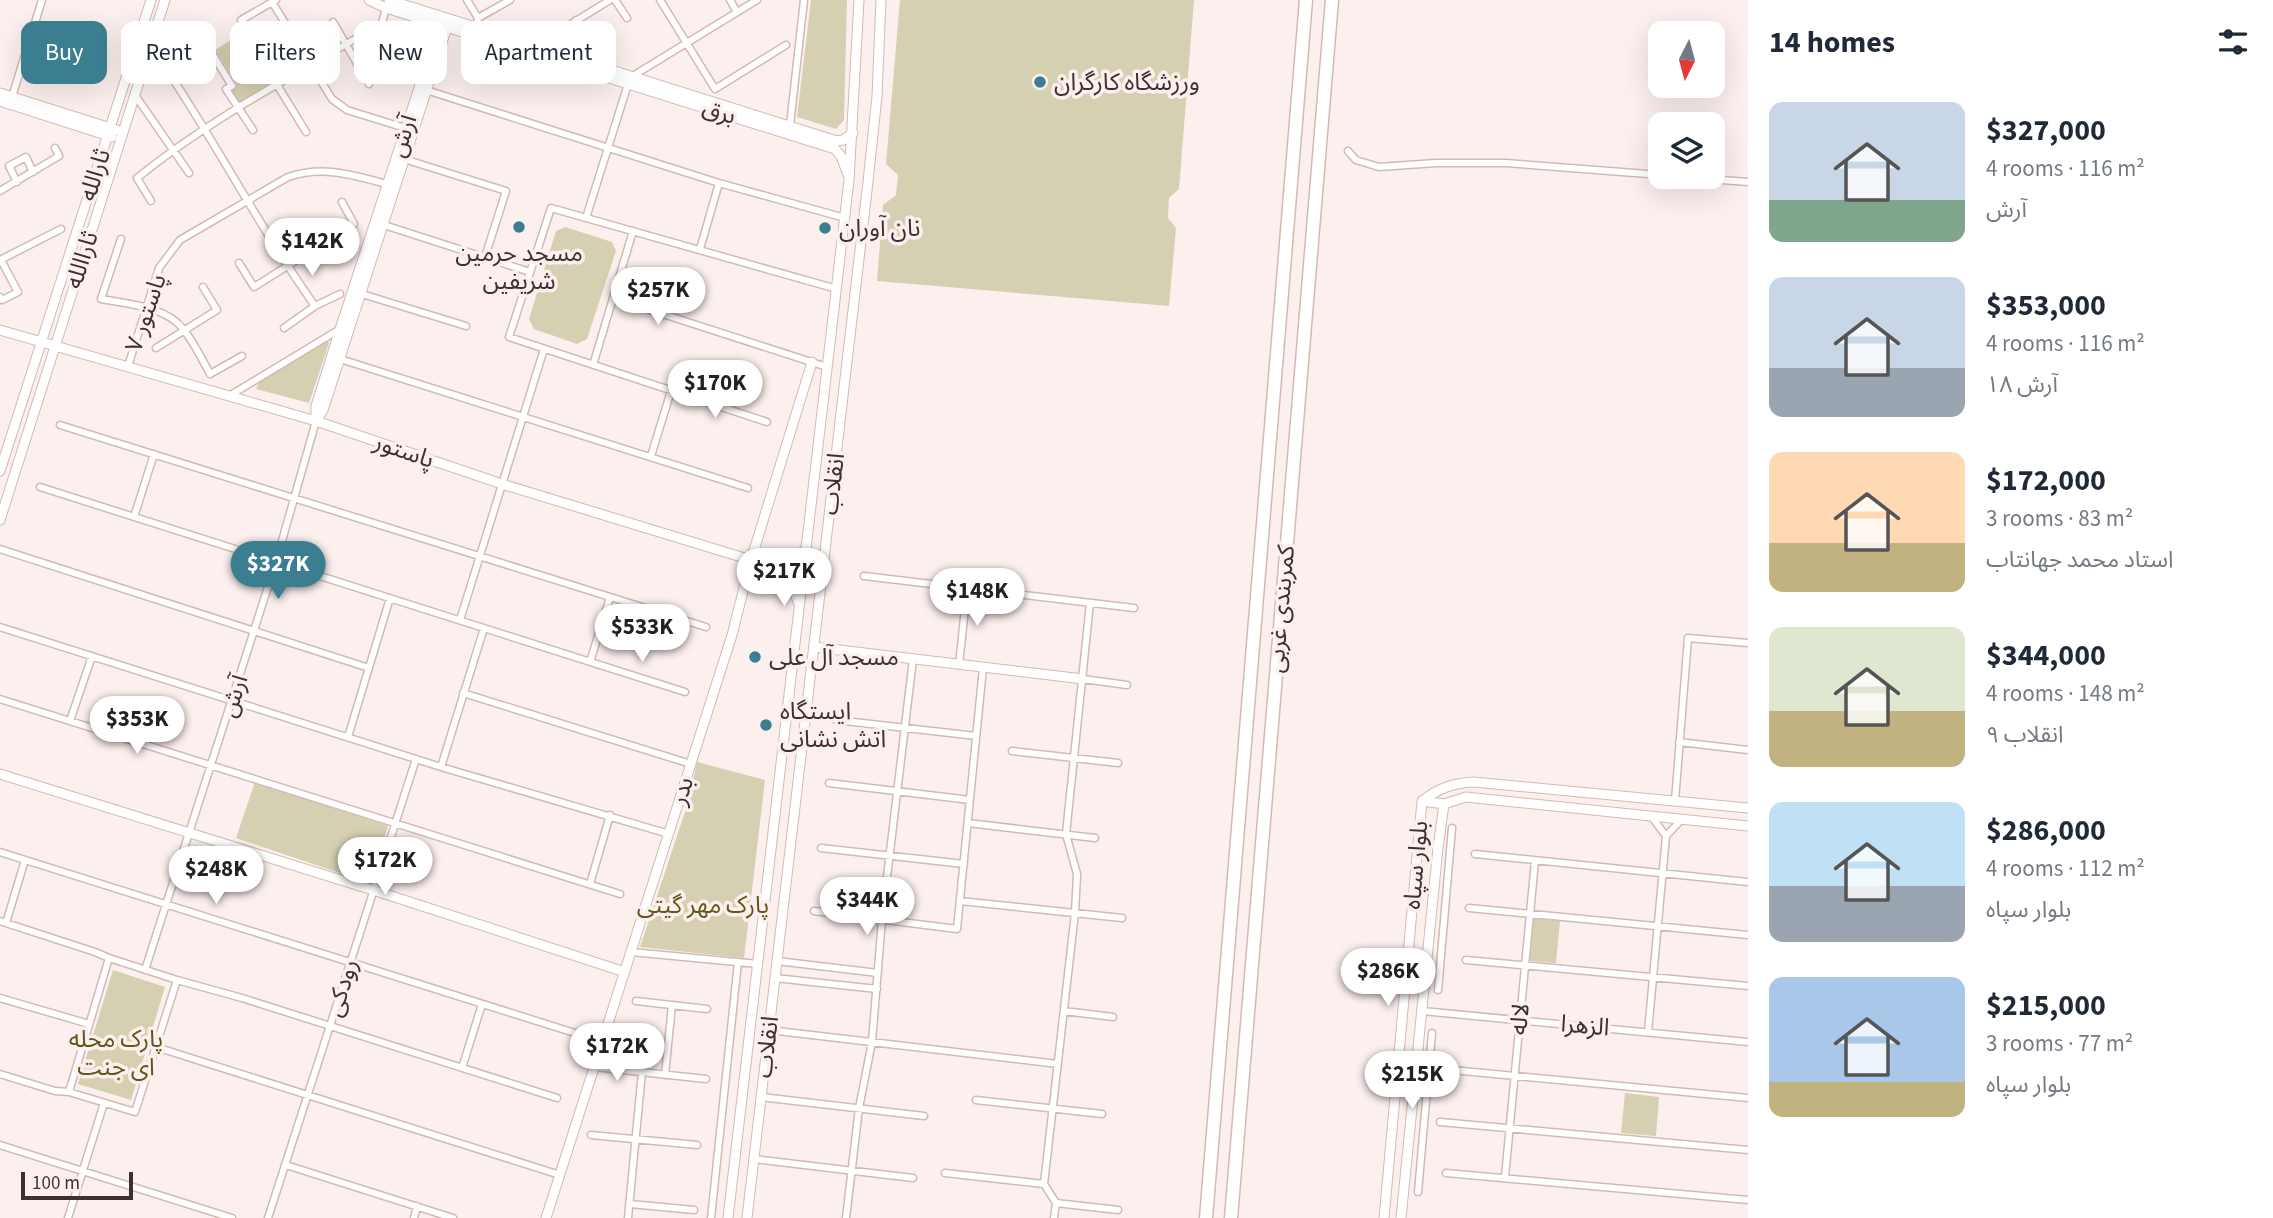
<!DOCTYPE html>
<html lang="en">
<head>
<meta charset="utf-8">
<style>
  :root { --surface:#fff; --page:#f2f2f3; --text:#1f2937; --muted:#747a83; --accent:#3b7e8f }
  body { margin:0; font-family:"Source Sans 3","Noto Sans Arabic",sans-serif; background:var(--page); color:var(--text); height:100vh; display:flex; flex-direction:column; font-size:26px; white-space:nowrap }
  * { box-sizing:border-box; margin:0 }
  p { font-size:23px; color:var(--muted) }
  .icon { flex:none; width:38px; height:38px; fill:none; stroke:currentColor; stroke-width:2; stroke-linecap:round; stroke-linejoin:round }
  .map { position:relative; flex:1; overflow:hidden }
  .panel { display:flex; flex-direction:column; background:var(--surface); width:525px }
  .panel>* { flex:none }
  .top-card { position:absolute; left:21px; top:21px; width:665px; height:63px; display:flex; gap:14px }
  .needle { width:46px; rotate:186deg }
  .fabs { position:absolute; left:1648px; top:21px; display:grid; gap:14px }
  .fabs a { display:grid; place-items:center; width:77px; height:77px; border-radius:14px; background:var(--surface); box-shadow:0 7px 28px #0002; font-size:35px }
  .scale { position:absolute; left:21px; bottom:18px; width:112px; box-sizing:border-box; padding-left:7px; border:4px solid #3c312f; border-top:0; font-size:19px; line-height:24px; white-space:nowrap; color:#3c312f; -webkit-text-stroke:5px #fcf0ee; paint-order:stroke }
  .price { position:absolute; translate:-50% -60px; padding:0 16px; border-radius:24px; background:#fff; color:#222; font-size:23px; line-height:46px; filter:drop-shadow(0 2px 4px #0008) }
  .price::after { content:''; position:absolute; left:50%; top:42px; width:21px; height:16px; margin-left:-10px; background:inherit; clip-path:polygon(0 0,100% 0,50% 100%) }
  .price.selected { background:var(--accent); color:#fff }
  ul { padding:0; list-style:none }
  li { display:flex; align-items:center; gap:21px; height:175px; padding:0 21px }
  li span { display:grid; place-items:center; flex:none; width:196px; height:140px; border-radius:14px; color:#555 }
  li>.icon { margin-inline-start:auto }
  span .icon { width:84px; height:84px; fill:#fffc; stroke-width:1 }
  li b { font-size:30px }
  h2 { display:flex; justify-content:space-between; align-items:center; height:84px; padding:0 21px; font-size:30px }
  .tag { padding:0 24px; border-radius:14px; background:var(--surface); box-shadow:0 7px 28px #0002; font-size:24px; line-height:63px }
  .tag.selected { background:var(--accent); color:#fff }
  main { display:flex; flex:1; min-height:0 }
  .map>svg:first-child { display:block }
  .green { fill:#d5d0b1 }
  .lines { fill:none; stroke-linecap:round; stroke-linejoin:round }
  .street-casing { stroke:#d4b9b3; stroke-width:9 }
  .secondary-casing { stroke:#d4b9b3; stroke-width:11 }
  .highway-casing { stroke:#d4b9b3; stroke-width:15 }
  .street { stroke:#fff; stroke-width:6 }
  .secondary { stroke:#fff; stroke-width:9 }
  .highway { stroke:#fff; stroke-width:12 }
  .poi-dot { fill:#3b7e8f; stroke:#fcf0ee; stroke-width:2.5 }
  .labels { text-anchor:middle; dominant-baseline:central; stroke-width:7; stroke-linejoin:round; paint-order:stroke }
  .poi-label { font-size:24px; fill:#3c312f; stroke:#fcf0ee; text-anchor:start }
  .street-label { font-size:24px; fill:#3c312f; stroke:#fcf0ee }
  .park-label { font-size:24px; fill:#60561a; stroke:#fcf0ee }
</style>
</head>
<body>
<main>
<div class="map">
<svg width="1748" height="1218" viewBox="0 0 1748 1218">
  <rect width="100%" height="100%" fill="#fcf0ee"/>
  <path class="green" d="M811,0H847L844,120L836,129L797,117Z
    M900,0H1194L1179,189L1169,198L1168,218L1176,228L1169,306L877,281L883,205L896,195L898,175L886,164Z
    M237,36L258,73L264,70L271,83L239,103L230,90L237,85L215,50Z
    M565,227L612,242L616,251L587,339L577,344L534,329L529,319L556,231Z
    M327,340L329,343L309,403L256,389L262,377Z
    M697,762L765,780L744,958L640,947L685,812Z
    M255,782L388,826L369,883L236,838Z
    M1531,918L1560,921L1556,963L1528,961Z
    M113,970L165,987L131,1100L78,1084Z
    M1625,1093L1659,1097L1656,1136L1621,1133Z"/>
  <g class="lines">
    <defs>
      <path id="street" d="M467,0L478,18
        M615,0L627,18
        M660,0L715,89L786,45
        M730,0L737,12
        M272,2L332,99L347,110L405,128
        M386,8L382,23L403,59
        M241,20L276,0
        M576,20L590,41
        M333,22L369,84
        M476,28L478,18L510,0
        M237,32L260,68L265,65L306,132
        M540,47L558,32L610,0
        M210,50L232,86L226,89L253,130
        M145,62L167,70
        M167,70C219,148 261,230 315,306
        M167,70L196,52
        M631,77L757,0
        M426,90L719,183L845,218
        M135,95L189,173
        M12,97L42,0
        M790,125L804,0
        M1348,151L1356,160L1379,167L1436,163H1506L1661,175
        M404,159L506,191L485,257
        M1683,177L1748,182
        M17,182L9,166L26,157L33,172
        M0,191L59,156L55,148
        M151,201L137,178C212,117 299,73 382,23
        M586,218L628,84
        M307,223L320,246
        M384,225L530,272
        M121,239L101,299C128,304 166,306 184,330C194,343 202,359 210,374L242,356
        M700,249L719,183
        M0,260L61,229
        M239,263L254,287L354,224L342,202
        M362,294L466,326
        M0,297L2,300L18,292L1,260
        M613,298L827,367
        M284,328L315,306L340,294
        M156,348L217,310L203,287
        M340,359L748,488
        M593,365L633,231
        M128,366L159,268L180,240L288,177C323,165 353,175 387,184
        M229,396L340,329
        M767,422L509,337L551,208L837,289
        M60,425L706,627
        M651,456L671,391
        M40,487L685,692
        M134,517L154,454
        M0,549L369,668
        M864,576L1134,608
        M460,620L544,349
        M0,627L441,767L669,834
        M590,662L610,597
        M959,665L967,589
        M1083,679L1127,685
        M463,693L691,764
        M0,699L620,894
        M836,720L976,736
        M70,721L92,656
        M348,737L390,598
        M1679,742L1748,750
        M1012,751L1118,763
        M441,767L484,628
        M829,783L970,800
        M1675,801L1688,638L1748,643
        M1651,816L1666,836
        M968,823L1095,838
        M1666,836L1682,819
        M821,848L964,864
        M0,852L578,1034
        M1475,854L1748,882
        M590,884L610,815
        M960,901L1122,918
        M1469,908L1748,935
        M814,911L957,929L983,668
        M0,921L95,952L109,958
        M6,923L25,860
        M631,952L758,964
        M109,958L177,980L135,1112L69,1092Z
        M1466,960L1748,986
        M777,961L878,973
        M145,970L276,562L316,421
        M775,978L877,989
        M177,980L242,998L557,1098
        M1438,990L1452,828
        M0,998L89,1024
        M636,1001L707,1009
        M1064,1011L1113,1017
        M1422,1011L1748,1042
        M769,1030L1058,1064
        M1648,1032L1666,836
        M156,1047L560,1175
        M595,1067L706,1079
        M462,1068L482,1004
        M1452,1070L1748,1098
        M0,1074L55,1091L69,1092
        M665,1075L672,1005
        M761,1097L924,1116
        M976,1100L1102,1114
        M1440,1122L1748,1150
        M591,1135L697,1145
        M0,1145L232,1218
        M754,1159L913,1178
        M286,1165L453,1218
        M945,1173L1044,1184
        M1446,1173L1748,1200
        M1505,1177L1535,861
        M1418,1192L1432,1033
        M1056,1203L1118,1210
        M630,1204L694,1210
        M68,1218L104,1103
        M268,1218L416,759
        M414,1218L417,1206
        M628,1218L642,1072
        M711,1218L738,962
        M846,1218L859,1108L872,1042L882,919L913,659
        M1054,1218L1056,1203L1044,1184L1075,913L1077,874L1066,834L1090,603"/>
      <path id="secondary" d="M369,0L386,8L835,149L841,156L848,175
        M389,0L837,141L843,140L853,133
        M0,93L123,132
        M0,101L112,137
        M0,330L316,421L502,484L751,560C771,571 792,577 798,602
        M317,420L323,410L447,27L446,21
        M316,421V406L340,329L440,24L444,21
        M0,471L151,0
        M0,520L165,0
        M756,561L791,562L806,549
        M814,647L1083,679
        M0,774L373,890L625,972
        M1422,801L1444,804L1466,797L1748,826
        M546,1218L732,635L751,560L812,362
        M728,1218L849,180L859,0
        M747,1218L868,182L877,96L881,0
        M1384,1218L1422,801C1439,788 1453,783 1474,782L1748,808
        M1401,1218L1438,848L1444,804"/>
      <path id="highway" d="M1206,1218L1306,0
        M1231,1218L1332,0"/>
    </defs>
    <use href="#street" class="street-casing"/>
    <use href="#secondary" class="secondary-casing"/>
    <use href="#highway" class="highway-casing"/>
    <use href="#street" class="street"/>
    <use href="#secondary" class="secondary"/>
    <use href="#highway" class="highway"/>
  </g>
  <g class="poi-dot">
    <circle cx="1040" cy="82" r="7"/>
    <circle cx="519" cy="227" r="7"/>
    <circle cx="825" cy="228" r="7"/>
    <circle cx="755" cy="657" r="7"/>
    <circle cx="766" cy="725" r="7"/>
  </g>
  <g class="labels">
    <g class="poi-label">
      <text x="1054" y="82">ورزشگاه کارگران</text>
      <text x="839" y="228">نان آوران</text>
      <text x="519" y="253" text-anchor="middle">مسجد حرمین<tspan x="519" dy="28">شریفین</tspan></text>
      <text x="769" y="657">مسجد آل علی</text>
      <text x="780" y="711">ایستگاه<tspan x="780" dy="28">اتش نشانی</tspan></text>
    </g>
    <g class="street-label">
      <text transform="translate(719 112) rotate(17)">برق</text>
      <text transform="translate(403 136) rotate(-72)">آرش</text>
      <text transform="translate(95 175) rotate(-72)">ثارالله</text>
      <text transform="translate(82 260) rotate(-72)">ثاراالله</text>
      <text transform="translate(146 313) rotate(-71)">پاستور ۷</text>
      <text transform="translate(404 451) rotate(19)">پاستور</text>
      <text transform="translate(833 484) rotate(-83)">انقلاب</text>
      <text transform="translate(1281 609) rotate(-85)">کمربندی غربی</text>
      <text transform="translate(234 696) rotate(-72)">آرش</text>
      <text transform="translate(682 791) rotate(-72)">بدر</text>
      <text transform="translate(1416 865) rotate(-85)">بلوار سپاه</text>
      <text transform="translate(342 988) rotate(-73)">رودکی</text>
      <text transform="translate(1520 1019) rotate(-84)">لاله</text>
      <text transform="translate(1585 1026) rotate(5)">الزهرا</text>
      <text transform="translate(767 1047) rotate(-83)">انقلاب</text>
    </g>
    <g class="park-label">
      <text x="703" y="905">پارک مهر گیتی</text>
      <text x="116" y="1039">پارک محله<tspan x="116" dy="28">ای جنت</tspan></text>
    </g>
  </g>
</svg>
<div class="fabs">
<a><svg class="needle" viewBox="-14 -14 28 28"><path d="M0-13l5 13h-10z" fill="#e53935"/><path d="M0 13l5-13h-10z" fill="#747a83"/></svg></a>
<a><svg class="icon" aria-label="layers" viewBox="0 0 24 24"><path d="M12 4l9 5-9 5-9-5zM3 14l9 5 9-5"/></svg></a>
</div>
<div class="scale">100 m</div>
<b class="price" style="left:312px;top:278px">$142K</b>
<b class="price" style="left:658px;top:327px">$257K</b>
<b class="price" style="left:715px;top:420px">$170K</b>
<b class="price selected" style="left:278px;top:601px">$327K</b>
<b class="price" style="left:784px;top:608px">$217K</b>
<b class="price" style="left:977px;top:628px">$148K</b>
<b class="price" style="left:642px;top:664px">$533K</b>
<b class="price" style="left:137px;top:756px">$353K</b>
<b class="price" style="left:385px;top:897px">$172K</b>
<b class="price" style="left:216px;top:906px">$248K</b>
<b class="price" style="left:867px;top:937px">$344K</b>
<b class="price" style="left:1388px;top:1008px">$286K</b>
<b class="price" style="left:617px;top:1083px">$172K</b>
<b class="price" style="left:1412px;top:1111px">$215K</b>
<div class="top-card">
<a class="tag selected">Buy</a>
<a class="tag">Rent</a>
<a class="tag">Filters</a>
<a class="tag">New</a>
<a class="tag">Apartment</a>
</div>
</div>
<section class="panel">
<h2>14 homes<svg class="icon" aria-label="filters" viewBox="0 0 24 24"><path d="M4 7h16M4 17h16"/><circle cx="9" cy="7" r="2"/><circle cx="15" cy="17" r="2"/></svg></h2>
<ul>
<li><span style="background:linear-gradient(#c9d6e8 70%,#7fa58c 0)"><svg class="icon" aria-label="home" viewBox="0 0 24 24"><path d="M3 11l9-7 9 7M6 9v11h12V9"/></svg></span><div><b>$327,000</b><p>4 rooms · 116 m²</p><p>آرش</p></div></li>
<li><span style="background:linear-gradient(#c9d6e8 65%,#9aa5b1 0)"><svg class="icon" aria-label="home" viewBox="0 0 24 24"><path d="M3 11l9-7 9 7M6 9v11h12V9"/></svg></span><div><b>$353,000</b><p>4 rooms · 116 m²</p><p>آرش ۱۸</p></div></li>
<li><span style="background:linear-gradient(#ffd9b3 65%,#c2b280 0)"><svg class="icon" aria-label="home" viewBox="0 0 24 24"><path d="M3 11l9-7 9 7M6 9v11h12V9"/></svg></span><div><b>$172,000</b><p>3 rooms · 83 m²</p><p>استاد محمد جهانتاب</p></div></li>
<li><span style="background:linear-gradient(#dfe7d0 60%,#c2b280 0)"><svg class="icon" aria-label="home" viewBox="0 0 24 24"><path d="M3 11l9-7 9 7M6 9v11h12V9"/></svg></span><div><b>$344,000</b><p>4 rooms · 148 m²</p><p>انقلاب ۹</p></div></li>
<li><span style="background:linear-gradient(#bfe0f5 60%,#9aa5b1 0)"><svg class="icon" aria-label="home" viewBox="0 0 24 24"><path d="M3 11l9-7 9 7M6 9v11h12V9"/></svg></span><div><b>$286,000</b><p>4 rooms · 112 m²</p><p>بلوار سپاه</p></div></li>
<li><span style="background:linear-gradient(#a9c7e8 75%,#c2b280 0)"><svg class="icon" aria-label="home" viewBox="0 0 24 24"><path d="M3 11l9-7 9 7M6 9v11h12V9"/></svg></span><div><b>$215,000</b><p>3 rooms · 77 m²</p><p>بلوار سپاه</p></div></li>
</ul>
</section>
</main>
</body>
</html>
